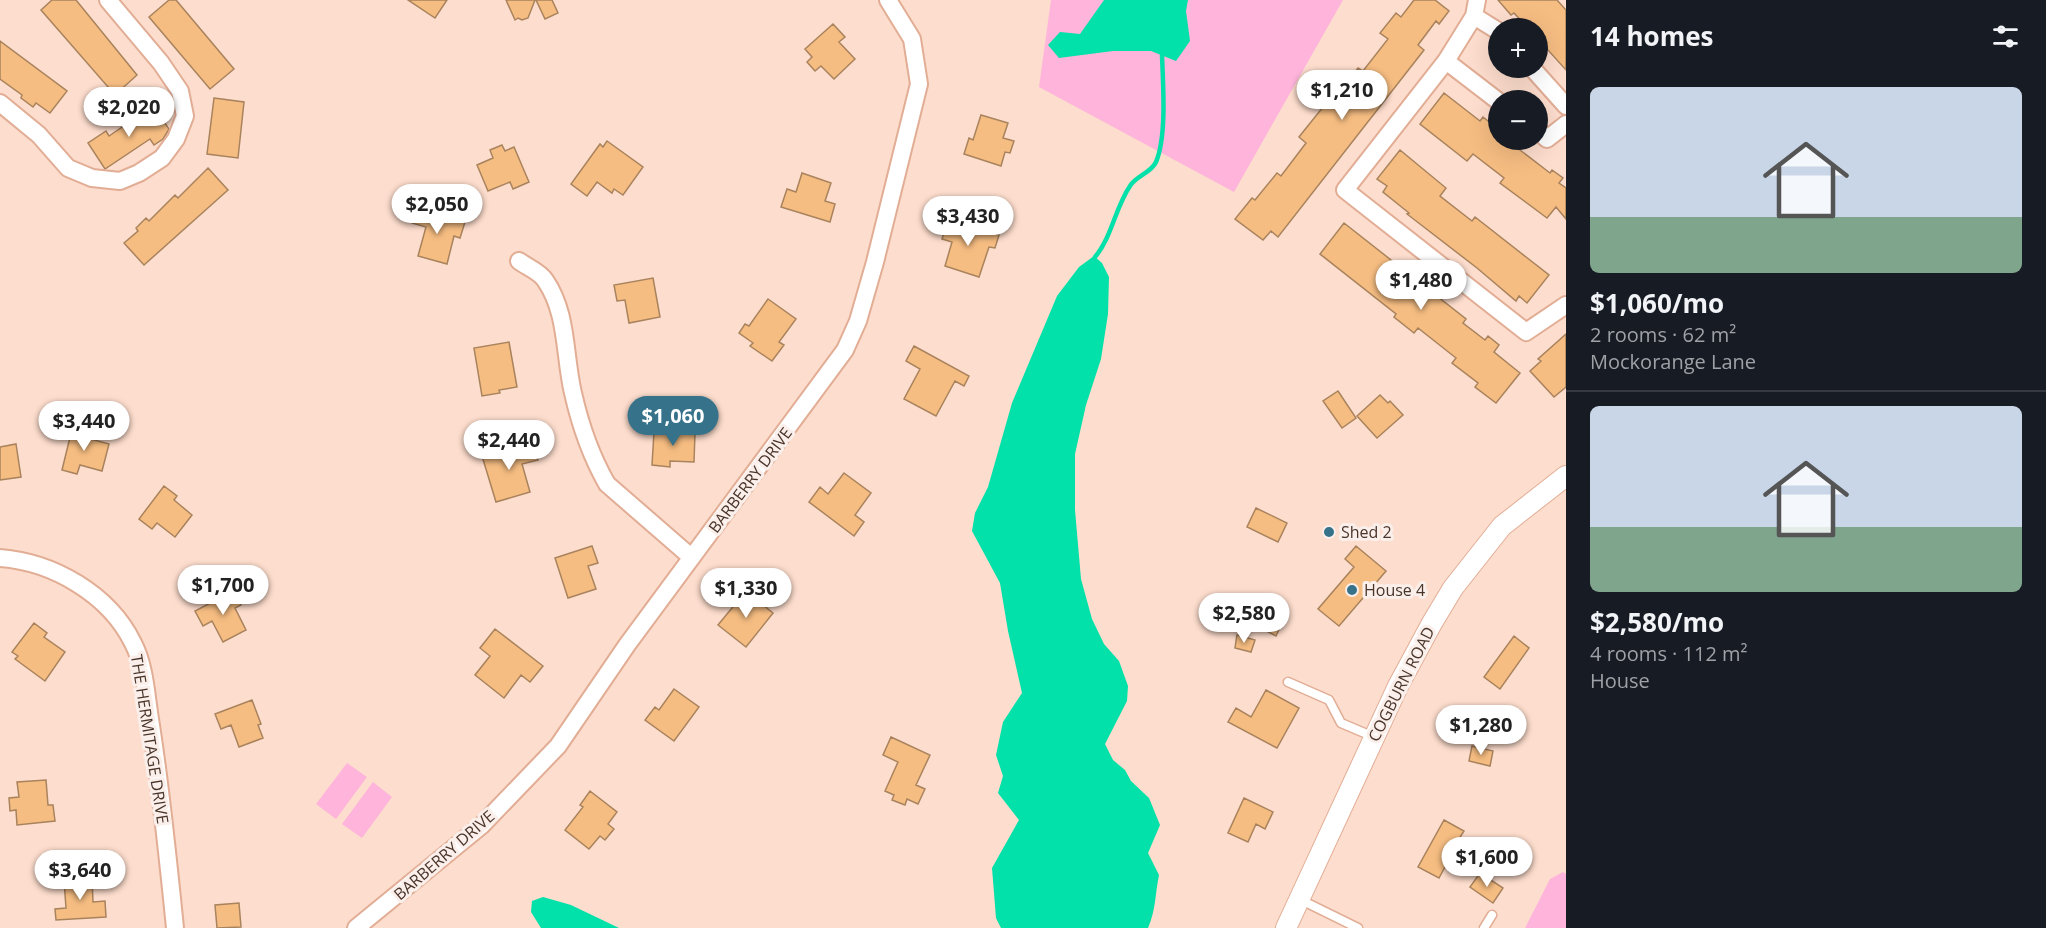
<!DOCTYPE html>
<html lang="en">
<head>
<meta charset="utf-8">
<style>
  :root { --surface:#171b24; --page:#242831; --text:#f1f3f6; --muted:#9ea1a6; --line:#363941; --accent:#36728a }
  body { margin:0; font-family:"Open Sans",sans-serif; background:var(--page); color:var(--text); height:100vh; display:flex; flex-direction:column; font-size:22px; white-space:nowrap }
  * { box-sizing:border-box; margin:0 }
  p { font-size:20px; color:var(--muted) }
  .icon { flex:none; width:33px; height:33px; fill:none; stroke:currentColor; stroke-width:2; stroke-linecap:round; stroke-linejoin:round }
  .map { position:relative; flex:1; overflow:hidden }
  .drawer { display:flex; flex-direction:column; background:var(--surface); width:480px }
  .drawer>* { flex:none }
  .fabs { position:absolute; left:1488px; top:18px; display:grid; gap:12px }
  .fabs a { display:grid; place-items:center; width:60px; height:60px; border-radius:50%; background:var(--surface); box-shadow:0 6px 24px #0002; font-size:30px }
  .price { position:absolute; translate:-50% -51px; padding:0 14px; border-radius:21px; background:#fff; color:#222; font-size:20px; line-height:39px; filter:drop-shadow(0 2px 3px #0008) }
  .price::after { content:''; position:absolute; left:50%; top:36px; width:18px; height:14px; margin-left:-9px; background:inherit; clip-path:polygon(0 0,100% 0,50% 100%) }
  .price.active { background:var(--accent); color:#fff }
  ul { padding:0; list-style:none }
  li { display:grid; align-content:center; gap:12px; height:318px; padding:0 24px }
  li+li { border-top:2px solid var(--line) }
  li span { display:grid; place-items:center; height:186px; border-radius:9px; color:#555 }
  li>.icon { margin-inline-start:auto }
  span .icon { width:108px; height:108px; fill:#fffc; stroke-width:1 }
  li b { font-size:26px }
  h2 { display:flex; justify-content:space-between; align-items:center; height:72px; padding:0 24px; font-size:26px }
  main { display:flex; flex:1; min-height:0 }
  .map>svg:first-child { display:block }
  .green { fill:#feb4db }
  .water { fill:#02e1a9 }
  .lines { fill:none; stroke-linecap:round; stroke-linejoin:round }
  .stream { stroke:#02e1a9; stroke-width:4.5 }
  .building { fill:#f6bd82; stroke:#a9835d; stroke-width:1.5 }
  .service-casing { stroke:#e2ad95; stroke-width:11 }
  .minor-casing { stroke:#e2ad95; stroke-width:20 }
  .tertiary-casing { stroke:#e2ad95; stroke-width:22 }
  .service { stroke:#fff; stroke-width:8 }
  .minor { stroke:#fff; stroke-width:16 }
  .tertiary { stroke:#fff; stroke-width:20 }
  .poi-dot { fill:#36728a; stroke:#faefea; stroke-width:2 }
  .labels { text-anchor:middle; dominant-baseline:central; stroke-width:6; stroke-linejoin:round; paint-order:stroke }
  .street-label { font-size:16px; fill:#4a352b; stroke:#faefea }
  .poi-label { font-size:16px; fill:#4a352b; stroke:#faefea; text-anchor:start }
</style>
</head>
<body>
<main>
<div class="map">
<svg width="1566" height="928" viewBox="0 0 1566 928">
  <rect width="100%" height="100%" fill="#fdddcd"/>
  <path class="green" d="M1051,0H1343L1234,192L1039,87Z
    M347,763L367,777L336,819L316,804Z
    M373,782L392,797L362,838L342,824Z
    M1563,872L1566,874V928H1525L1550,879Z"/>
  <path class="water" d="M1104,0H1188L1186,11L1190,41L1176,61L1151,51H1113L1059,58L1048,45L1060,32L1080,34Z
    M1094,256L1102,263L1109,277L1108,314L1101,359L1086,405L1075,454V510L1081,579L1092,619L1104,644L1119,661L1128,686L1127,701L1105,744L1113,760L1125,770L1131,781L1149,798L1160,825L1148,853L1159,875C1155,894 1156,910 1148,928H1001L996,918L992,868L1019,820L998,793L1003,776L996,755L1003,722L1022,693L1008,631L1000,583L972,531L975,513L988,487L1012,403L1057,296L1079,267Z
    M543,897L571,905L619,928H541L531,912L532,901Z"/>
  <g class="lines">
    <path class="stream" d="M1095,257C1112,237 1115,208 1130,186C1136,176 1151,173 1156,162C1167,136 1163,84 1162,55"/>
  </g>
  <path class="building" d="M52,0H76L137,75L115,95L41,10Z
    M169,0H176L234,69L210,89L149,17Z
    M408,0H447L435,18Z
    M506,0H535L528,18L522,20L518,18L515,20Z
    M536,0H552L558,13L545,19Z
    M1414,0H1435L1449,11L1439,24L1436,21L1418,45L1424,50L1278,237L1271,231L1263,240L1235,219L1252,198L1255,200L1277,173L1281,176L1306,143L1299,137L1335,92L1338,94L1358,68L1363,71L1388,39L1380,33L1396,13L1401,17Z
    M1498,0H1557L1566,10V70L1538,39V28H1528L1514,13L1511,15Z
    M833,24L845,37L839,42L855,59L834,79L821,66L815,71L807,62L812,57L805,49Z
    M0,41L67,91L50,113L36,103L33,107L21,98L22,95L0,79Z
    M1444,93L1480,121L1483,117L1498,129V140H1507L1550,173L1552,170L1563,178L1559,183L1566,188V219L1556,207L1547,218L1500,183L1504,178L1473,154L1467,161L1420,124Z
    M214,98L244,102L238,158L207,154Z
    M153,106L169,129L163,139L154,145L150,139L105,169L88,143L106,131L109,136Z
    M981,115L1008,123L1003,138L1014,141L1010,153L1005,152L1001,166L964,154L969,138L973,140Z
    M607,141L643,167L623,195L614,189L612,193L597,182L587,196L571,184L600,144L603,147Z
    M502,145L505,151L514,147L529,182L513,189L510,182L488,191L477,165L493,158L490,150Z
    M1400,150L1446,188L1440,196L1472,221L1475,217L1549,275L1527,303L1519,296L1516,301L1477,268L1407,214L1409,213L1383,192L1387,186L1377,179Z
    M208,168L228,190L144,265L124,243L138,231L136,228L146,218L149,221L175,195L178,198Z
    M802,173L831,183L825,201L835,204L830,222L781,207L787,189L796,192Z
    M416,208L465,222L460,238L454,236L447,264L418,256L426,227L412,223Z
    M948,219L999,235L995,248L989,247L979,277L945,266L952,242L942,239Z
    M1344,223L1466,319L1463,323L1485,340L1488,336L1499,345L1494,352L1520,373L1496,403L1475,387L1478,383L1452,363L1456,358L1418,328L1414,333L1394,317L1396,314L1320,254Z
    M653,278L660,317L629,323L625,300L617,301L614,285Z
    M768,299L796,319L779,342L784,345L772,361L750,346L753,343L739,333L745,324L749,326Z
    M1566,334V387L1554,397L1530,371L1541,361L1538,359Z
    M509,342L517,387L499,390L500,393L482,396L474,348Z
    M914,346L969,376L964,386L955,381L936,416L904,399L920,369L906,361Z
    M1338,391L1356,418L1342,428L1323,401Z
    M1380,395L1388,403L1390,401L1403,415L1377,438L1357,416Z
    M73,425L89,430L87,438L109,444L102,471L80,465L77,474L62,470Z
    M672,426L687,427V433H695L694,462L670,461V467L652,465L654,432L671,433Z
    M533,442L538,460L522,464L530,492L496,502L482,456Z
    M16,444L21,477L0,480V447Z
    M844,473L871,493L855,515L864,522L854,536L809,502L820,487L828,494Z
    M164,486L177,496L174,500L192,515L175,537L157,523L152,529L139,519Z
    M1256,508L1287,523L1278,542L1247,527Z
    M592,546L598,563L588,566L596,589L568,598L555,558Z
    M1356,546L1386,571L1339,626L1318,609L1354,567L1345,559Z
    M233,591L241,605L235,608L246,630L223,642L212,621L203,626L195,611Z
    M746,591L773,613L746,647L718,625Z
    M1259,613L1281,625L1276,636L1253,624Z
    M34,623L47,633L44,637L65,652L45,681L15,659L18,656L12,652Z
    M495,629L543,666L530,682L521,675L504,698L475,675L490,656L480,648Z
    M1237,635L1255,640L1251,652L1235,648Z
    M1514,636L1529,648L1500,689L1484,677Z
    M674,689L699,707L674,741L645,720L655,707L659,710Z
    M1266,690L1299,708L1277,748L1228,722L1236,708L1251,717Z
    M252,700L261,724L258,725L263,738L239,747L231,725L221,729L215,714Z
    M891,737L930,755L916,785L925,789L918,804L907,799L905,805L892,800L894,795L885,791L898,762L883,755Z
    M1472,746L1493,751L1490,766L1469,761Z
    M46,780L48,805H53L55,821L17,825L16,810L10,811L9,798L19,797L17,782Z
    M590,791L617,812L608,824L614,829L605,840L600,836L589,849L565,830L583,807L580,805Z
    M1244,798L1273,812L1265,829L1256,824L1248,842L1228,833Z
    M1444,820L1464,831L1457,842L1465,846L1452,869L1446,865L1439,878L1418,867Z
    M1480,873L1503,888L1493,903L1470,887Z
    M92,878L93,902L105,901L106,917L56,920L55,909L66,908L64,880Z
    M239,903L241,927L217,928L215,905Z"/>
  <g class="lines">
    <defs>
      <path id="service" d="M1288,682L1329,700L1341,723L1374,737
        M1299,899L1358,928
        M1484,928L1492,915"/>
      <path id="minor" d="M1477,0L1474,16L1446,61L1345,190L1526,332L1566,305
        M1474,16L1498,31
        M1446,61L1498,101
        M1532,68L1566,106
        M0,103L39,135L68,168L92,178L120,181L139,173L162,158L176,139L185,116L180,91L161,63L108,0
        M1538,131L1547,139L1566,124
        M519,261C527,267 540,272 545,280C568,313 564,355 573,393C580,424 591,456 607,484L691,557
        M0,558C53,562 109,594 133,643C145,666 146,694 150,719C161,788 168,858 175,928
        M356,928L482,825L558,746L627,645L845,350L858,321L875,262L919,84L912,39L888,0"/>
      <path id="tertiary" d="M1286,928L1398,686L1432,623L1453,588L1502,526L1566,476"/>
    </defs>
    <use href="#service" class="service-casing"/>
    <use href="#minor" class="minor-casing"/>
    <use href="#tertiary" class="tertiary-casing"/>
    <use href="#service" class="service"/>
    <use href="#minor" class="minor"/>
    <use href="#tertiary" class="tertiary"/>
  </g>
  <g class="poi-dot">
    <circle cx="1329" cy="532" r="6"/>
    <circle cx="1352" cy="590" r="6"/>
  </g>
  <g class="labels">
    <g class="street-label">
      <text transform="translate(750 480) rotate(-53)">BARBERRY DRIVE</text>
      <text transform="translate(1401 684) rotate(-63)">COGBURN ROAD</text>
      <text transform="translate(150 739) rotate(81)">THE HERMITAGE DRIVE</text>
      <text transform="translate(444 855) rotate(-41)">BARBERRY DRIVE</text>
    </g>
    <g class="poi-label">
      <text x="1341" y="532">Shed 2</text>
      <text x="1364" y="590">House 4</text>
    </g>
  </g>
</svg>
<div class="fabs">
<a>+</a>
<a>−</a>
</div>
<b class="price" style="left:1342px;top:121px">$1,210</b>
<b class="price" style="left:129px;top:138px">$2,020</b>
<b class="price" style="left:437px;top:235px">$2,050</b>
<b class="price" style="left:968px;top:247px">$3,430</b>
<b class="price" style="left:1421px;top:311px">$1,480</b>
<b class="price active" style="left:673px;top:447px">$1,060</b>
<b class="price" style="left:84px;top:452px">$3,440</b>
<b class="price" style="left:509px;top:471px">$2,440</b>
<b class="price" style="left:223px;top:616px">$1,700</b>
<b class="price" style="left:746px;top:619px">$1,330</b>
<b class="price" style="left:1244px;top:644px">$2,580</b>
<b class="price" style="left:1481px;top:756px">$1,280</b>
<b class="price" style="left:1487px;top:888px">$1,600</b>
<b class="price" style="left:80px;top:901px">$3,640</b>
</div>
<section class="drawer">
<h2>14 homes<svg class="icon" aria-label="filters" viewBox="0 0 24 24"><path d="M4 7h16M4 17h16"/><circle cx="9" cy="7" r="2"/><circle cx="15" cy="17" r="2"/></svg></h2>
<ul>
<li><span style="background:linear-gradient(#c9d6e8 70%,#7fa58c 0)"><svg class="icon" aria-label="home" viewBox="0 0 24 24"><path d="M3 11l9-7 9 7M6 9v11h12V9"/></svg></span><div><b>$1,060/mo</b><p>2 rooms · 62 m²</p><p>Mockorange Lane</p></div></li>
<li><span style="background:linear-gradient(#c9d6e8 65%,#7fa58c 0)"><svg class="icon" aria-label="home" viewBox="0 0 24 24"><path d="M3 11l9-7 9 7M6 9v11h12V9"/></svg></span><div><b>$2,580/mo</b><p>4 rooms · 112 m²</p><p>House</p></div></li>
</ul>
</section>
</main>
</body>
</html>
